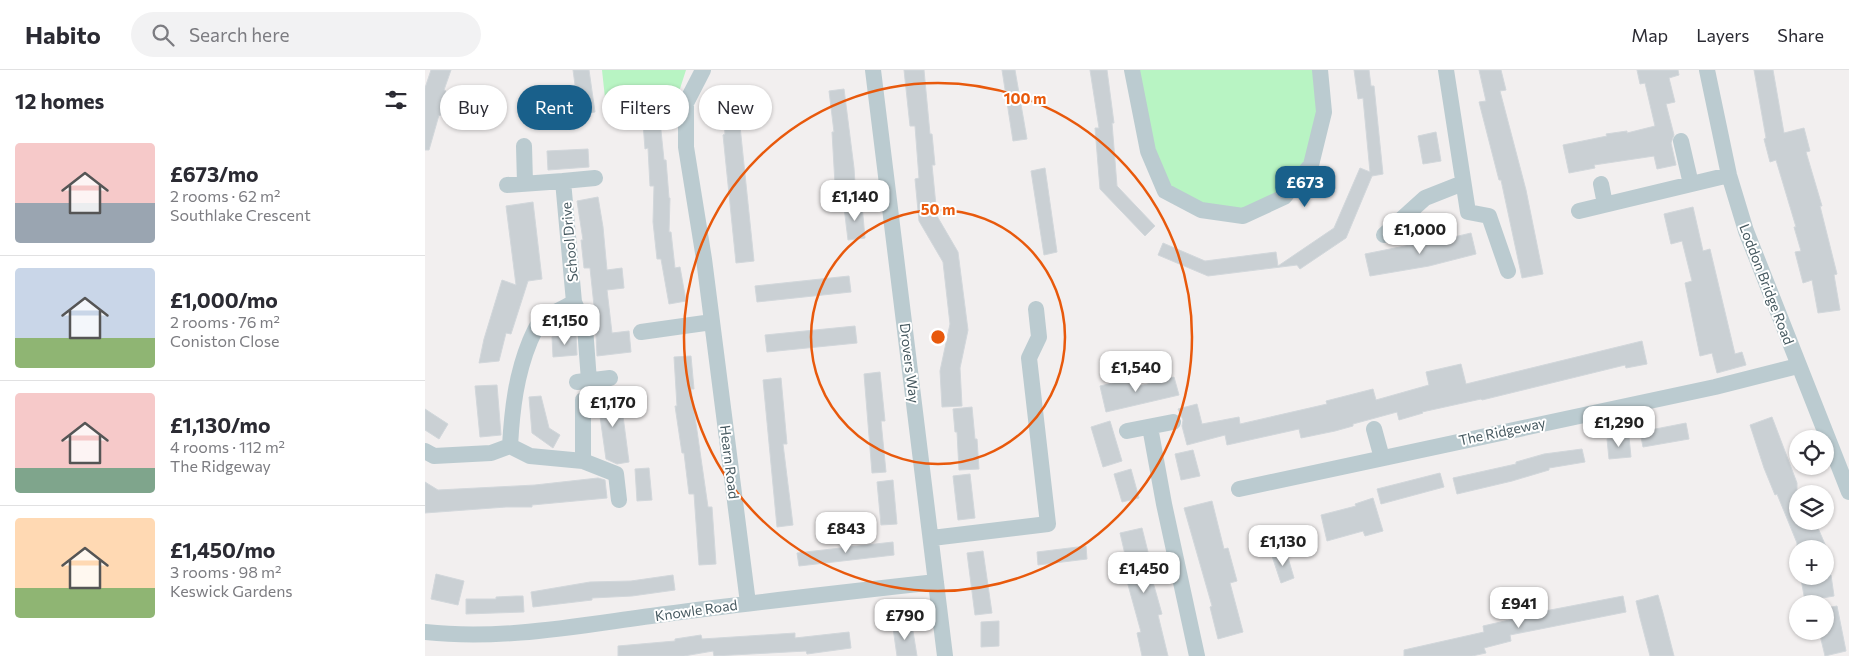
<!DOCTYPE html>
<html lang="en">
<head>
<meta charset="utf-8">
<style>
  :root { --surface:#fff; --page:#f2f2f3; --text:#2b2b33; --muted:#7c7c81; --line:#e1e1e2; --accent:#19608b }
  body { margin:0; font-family:Commissioner,sans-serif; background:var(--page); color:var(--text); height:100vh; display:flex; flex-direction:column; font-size:19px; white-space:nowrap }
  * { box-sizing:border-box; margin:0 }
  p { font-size:16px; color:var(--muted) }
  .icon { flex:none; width:28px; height:28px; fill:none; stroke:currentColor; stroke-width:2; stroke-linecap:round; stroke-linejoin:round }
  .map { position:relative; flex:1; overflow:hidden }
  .sheet { display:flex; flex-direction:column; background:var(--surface); width:425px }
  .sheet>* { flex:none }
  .top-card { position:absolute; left:15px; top:15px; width:475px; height:45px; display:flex; gap:10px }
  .controls { position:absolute; left:1364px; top:360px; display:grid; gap:10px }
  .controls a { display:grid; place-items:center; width:45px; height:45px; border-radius:50%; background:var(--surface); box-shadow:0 1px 4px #0004; font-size:25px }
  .price { position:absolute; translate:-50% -42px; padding:0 11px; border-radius:10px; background:#fff; color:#222; font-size:16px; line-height:32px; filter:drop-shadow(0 1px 2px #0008) }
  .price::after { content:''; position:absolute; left:50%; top:30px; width:15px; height:11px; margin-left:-8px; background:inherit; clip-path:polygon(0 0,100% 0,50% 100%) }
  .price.active { background:var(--accent); color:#fff }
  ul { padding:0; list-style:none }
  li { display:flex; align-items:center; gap:15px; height:125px; padding:0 15px }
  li+li { border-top:1px solid var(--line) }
  li span { display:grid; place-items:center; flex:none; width:140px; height:100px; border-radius:5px; color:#555 }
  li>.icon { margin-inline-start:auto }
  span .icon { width:60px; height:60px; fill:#fffc; stroke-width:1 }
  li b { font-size:21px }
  h2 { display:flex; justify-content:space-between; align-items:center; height:60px; padding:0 15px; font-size:21px }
  .chip { padding:0 18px; border-radius:22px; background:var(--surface); box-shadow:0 1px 4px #0004; font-size:18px; line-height:45px }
  .chip.active { background:var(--accent); color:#fff }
  header { display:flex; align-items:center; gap:30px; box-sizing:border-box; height:70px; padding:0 25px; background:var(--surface); border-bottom:1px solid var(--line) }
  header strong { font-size:24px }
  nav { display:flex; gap:28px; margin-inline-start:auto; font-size:18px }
  .search { width:350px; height:45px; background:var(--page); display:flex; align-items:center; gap:12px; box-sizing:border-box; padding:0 18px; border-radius:28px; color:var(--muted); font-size:19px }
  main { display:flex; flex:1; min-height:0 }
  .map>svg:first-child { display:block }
  .green { fill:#b8f4c3 }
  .building { fill:#cad0d4; stroke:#d2d7db }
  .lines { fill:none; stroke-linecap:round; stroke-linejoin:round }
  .minor { stroke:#bbcbd0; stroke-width:16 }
  .ring { fill:none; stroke:#e8590c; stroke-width:2.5 }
  .labels { text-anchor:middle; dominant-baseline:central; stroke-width:4; stroke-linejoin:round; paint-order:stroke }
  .street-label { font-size:14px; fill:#45585f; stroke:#fff }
  .centre { fill:#e8590c; stroke:#fff; stroke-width:2.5 }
  .ring-label { font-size:15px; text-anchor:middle; font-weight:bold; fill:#e8590c; stroke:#fff; stroke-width:4; stroke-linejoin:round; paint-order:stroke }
</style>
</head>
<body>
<header>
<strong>Habito</strong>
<div class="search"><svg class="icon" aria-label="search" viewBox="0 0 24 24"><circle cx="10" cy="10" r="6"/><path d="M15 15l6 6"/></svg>Search here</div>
<nav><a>Map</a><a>Layers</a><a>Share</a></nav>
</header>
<main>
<section class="sheet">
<h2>12 homes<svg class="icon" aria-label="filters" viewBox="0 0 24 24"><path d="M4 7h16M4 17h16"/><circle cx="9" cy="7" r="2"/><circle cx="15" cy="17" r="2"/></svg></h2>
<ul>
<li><span style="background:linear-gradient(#f6c9c9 60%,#9aa5b1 0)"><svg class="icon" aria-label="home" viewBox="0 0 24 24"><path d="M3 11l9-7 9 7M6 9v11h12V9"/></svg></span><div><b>£673/mo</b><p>2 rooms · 62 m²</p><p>Southlake Crescent</p></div></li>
<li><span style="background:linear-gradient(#c9d6e8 70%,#8fb573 0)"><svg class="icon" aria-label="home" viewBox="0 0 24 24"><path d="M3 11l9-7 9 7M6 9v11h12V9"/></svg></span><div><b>£1,000/mo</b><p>2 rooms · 76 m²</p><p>Coniston Close</p></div></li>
<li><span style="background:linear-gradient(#f6c9c9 75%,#7fa58c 0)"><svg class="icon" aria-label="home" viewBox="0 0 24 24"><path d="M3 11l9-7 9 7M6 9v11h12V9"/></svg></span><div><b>£1,130/mo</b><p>4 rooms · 112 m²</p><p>The Ridgeway</p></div></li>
<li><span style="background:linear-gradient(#ffd9b3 70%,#8fb573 0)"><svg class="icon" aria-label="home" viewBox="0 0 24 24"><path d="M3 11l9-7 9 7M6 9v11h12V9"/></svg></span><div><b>£1,450/mo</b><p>3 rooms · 98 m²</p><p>Keswick Gardens</p></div></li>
</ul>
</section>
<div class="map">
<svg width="1424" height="586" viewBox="0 0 1424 586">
  <rect width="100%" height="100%" fill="#f2efef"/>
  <path class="green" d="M177,0H261L251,31L180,28Z
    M707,0H895L899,42L886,95L859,127L818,146L740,121Z"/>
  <path class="building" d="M6,0H26L19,20L21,21L15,46L14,45L4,80H0V18Z
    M148,0H164L170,42L154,44Z
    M479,0H499L505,64H507L510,95H507L512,146L533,182L543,260L535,298L537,336L517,337L515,301L525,254L518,192L494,151L490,109L494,108L490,56H485Z
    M577,0H590L602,69L588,71Z
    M665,0H682L689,53H687L692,116L730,156L720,166L675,119L670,58H674Z
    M929,0H944L946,16H949L958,104L947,106L921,168L875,199L872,195L783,206L733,185L738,173L780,191L851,182L853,196L909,158L935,98L945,102L938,28L933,29Z
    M1054,0H1076L1081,20L1075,21L1101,120L1118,204L1097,208L1076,110H1074L1054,32L1061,31Z
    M1212,0H1253L1254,5L1244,8L1250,32L1241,34L1249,65L1246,73L1251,95L1232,99L1229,86L1169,95L1170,98L1144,103L1138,75L1182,66L1181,64L1202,61V63L1230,56L1220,13L1215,14Z
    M1329,0H1348L1359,63L1379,58L1385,81L1381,82L1397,136H1395L1412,204L1409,205L1415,240L1393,243L1387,210L1378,213L1370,182L1376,181L1369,157H1371L1351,90L1345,92L1339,69L1341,68Z
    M419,19L429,98L431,130L411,131L407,62H409L404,21Z
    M316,23L319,55L315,56L329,191L311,193L298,65L300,64L297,24Z
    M235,51L239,90H241L244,128H245L244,162H246L250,198L255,197L261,231L244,234L236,189H232L228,152L229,116H225L223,78L220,79L218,53Z
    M1011,62L1016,91L998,94L993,66Z
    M163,79L164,97L123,100L122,81Z
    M620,98L632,182L619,185L606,101Z
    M173,127L178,157L182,200L197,198L199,218L182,220L187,263L204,261L206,282L172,286L171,264H172L165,198H159L156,170H158L152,131Z
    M108,132L117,209L103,211L86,264L81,263L74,291L54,293L59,269L77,210L91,215L81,136Z
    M437,135L440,168L423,170L419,137Z
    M1268,137L1278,181L1285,179L1310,284L1317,282L1321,295L1292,303L1287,283L1275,286L1260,213L1267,211L1257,171L1246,174L1239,144Z
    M1046,163L1051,184L1004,196L945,206L940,184L990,174L991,176Z
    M424,206L426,222L332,232L330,216Z
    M430,256L432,273L342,282L340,265Z
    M151,265L152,285L128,287L127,267Z
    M1217,271L1222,294L1201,298L1200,295L1057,330L1056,329L997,342L998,343L974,350L972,342L928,354V356L910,361L876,368L874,359L802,375L800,365L762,375L757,356L758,350L753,339L772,334L777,354L814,347L815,354L902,334L901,331L948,319L951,330L1004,315L1001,302L1036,294L1041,314Z
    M266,286L269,319H266L283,437H287L291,494L274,495L269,424H264L259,383H257L250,336H252L249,287Z
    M455,302L460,351H456L461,402L447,403L439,304Z
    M749,307L754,325L681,342L675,316L705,309L707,318Z
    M356,308L362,374H358L368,455L352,457L338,310Z
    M72,315L76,365L55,367L50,316Z
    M195,323L204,392L192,394L181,389L172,325Z
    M116,326L124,358L135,365L128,378L107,363L104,327Z
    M547,337L550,369H552L554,399L534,400L532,362H530L528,339Z
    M0,339L23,354L14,369L0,360Z
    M1347,347L1372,413V451H1390L1402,479H1372V473L1352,424L1350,425L1339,398L1325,355Z
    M685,351L697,391L678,397L666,357Z
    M1261,353L1264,369L1218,377L1215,362Z
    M1204,367L1206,387L1184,389L1182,369Z
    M1157,379L1160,392L1124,398V400L1087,411L1032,424L1028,408L1091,394V392L1119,384Z
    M768,380L775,406L756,410L750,384Z
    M224,398L227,430L212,431L210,399Z
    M706,399L714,428L697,432L689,404Z
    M1015,403L1019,417L956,434L952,419Z
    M545,404L550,448L533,450L528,406Z
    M173,408L180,410L182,428L107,435V437H81L0,443V412L13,420L110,415Z
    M468,410L472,454L456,455L452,412Z
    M948,428L958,461L940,466L938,461L902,471L896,445L931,436L930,434Z
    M787,431L799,479L803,478L812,511L805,513L818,562L793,569L785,537L787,536L759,438Z
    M717,458L727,498H724L737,544L733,545L743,586H717L712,563L716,562L702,511L706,510L695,463Z
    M468,472L469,485L374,496L372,483Z
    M661,476L662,489L613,495L612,482Z
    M558,481L567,543L550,545L542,483Z
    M861,481L869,508L856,513L847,486Z
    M11,504L39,511L33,535L6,529Z
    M248,505L250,520L207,526L167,528V530L108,537L106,522L165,512L206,511Z
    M1400,505H1406L1409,526L1380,531L1376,509Z
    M1233,525L1238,543L1249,586H1225L1215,548L1211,531Z
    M91,526H98L99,542L41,544V529H71V527Z
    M1198,526L1201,542L1085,565L1086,571L1059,578L1061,583L1047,586H979V580L1059,562L1058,556L1089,549V547Z
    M1412,536L1421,581L1400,586L1394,561H1400V538Z
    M574,551V576L556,577V552Z
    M487,555L492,586H472L468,558Z
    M424,562L426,578L382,584L381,581L289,586L288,581L259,586H193V576L250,571V569L276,565L277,569L370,563V568Z"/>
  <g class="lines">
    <path class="minor" d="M278,0L261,33V77L279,189L323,533
      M448,0L520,586
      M707,0L723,81L740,121L776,140L818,146L859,127L886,95L899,42L895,0
      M1021,0L1043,142L1064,146L1083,201
      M1282,0L1304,105L1321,161L1424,422
      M1256,71L1266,114
      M99,76L100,113
      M138,111L170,108
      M1176,114L1180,134
      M82,115L138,111L149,232L160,257L164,311
      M1154,141L1304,105
      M959,165L1000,128L1038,113
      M216,262L287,252
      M152,312L185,308
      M158,330V391
      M725,357L739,434L772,586
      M949,359L957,388
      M702,361L748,352
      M85,376C87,340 91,305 105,271C108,265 111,256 116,251C125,242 138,240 149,232
      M0,381L9,386L66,383L85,376L105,386L158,391L191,404L194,430
      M814,419L1290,317L1373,296
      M507,468L623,454L604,288L614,267L611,239
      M0,562C81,571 161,554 241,544C331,532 421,522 511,512"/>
  </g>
  <g class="ring">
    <circle cx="513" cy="267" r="127"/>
    <circle cx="513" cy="267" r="254"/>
  </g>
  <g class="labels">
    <g class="street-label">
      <text transform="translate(144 172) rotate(-95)">School Drive</text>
      <text transform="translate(1342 214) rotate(69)">Loddon Bridge Road</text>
      <text transform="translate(485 293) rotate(83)">Drovers Way</text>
      <text transform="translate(1077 361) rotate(-12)">The Ridgeway</text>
      <text transform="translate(305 392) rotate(83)">Hearn Road</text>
      <text transform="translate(271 540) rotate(-8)">Knowle Road</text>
    </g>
  </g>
  <circle cx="513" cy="267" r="8" class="centre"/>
  <g class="ring-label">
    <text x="600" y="34">100 m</text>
    <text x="513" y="145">50 m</text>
  </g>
</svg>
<div class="controls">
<a><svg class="icon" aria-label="locate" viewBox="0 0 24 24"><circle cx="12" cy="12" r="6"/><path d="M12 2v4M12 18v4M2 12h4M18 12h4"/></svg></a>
<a><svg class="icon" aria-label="layers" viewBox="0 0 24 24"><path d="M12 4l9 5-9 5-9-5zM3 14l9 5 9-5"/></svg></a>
<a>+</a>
<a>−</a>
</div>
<b class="price active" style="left:880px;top:138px">£673</b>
<b class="price" style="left:430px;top:152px">£1,140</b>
<b class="price" style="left:995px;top:185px">£1,000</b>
<b class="price" style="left:140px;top:276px">£1,150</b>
<b class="price" style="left:711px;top:323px">£1,540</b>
<b class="price" style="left:188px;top:358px">£1,170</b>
<b class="price" style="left:1194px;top:378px">£1,290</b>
<b class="price" style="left:421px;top:484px">£843</b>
<b class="price" style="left:858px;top:497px">£1,130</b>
<b class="price" style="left:719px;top:524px">£1,450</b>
<b class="price" style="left:1094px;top:559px">£941</b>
<b class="price" style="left:480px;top:571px">£790</b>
<div class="top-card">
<a class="chip">Buy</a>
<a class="chip active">Rent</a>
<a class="chip">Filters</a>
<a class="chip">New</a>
</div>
</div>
</main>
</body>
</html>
